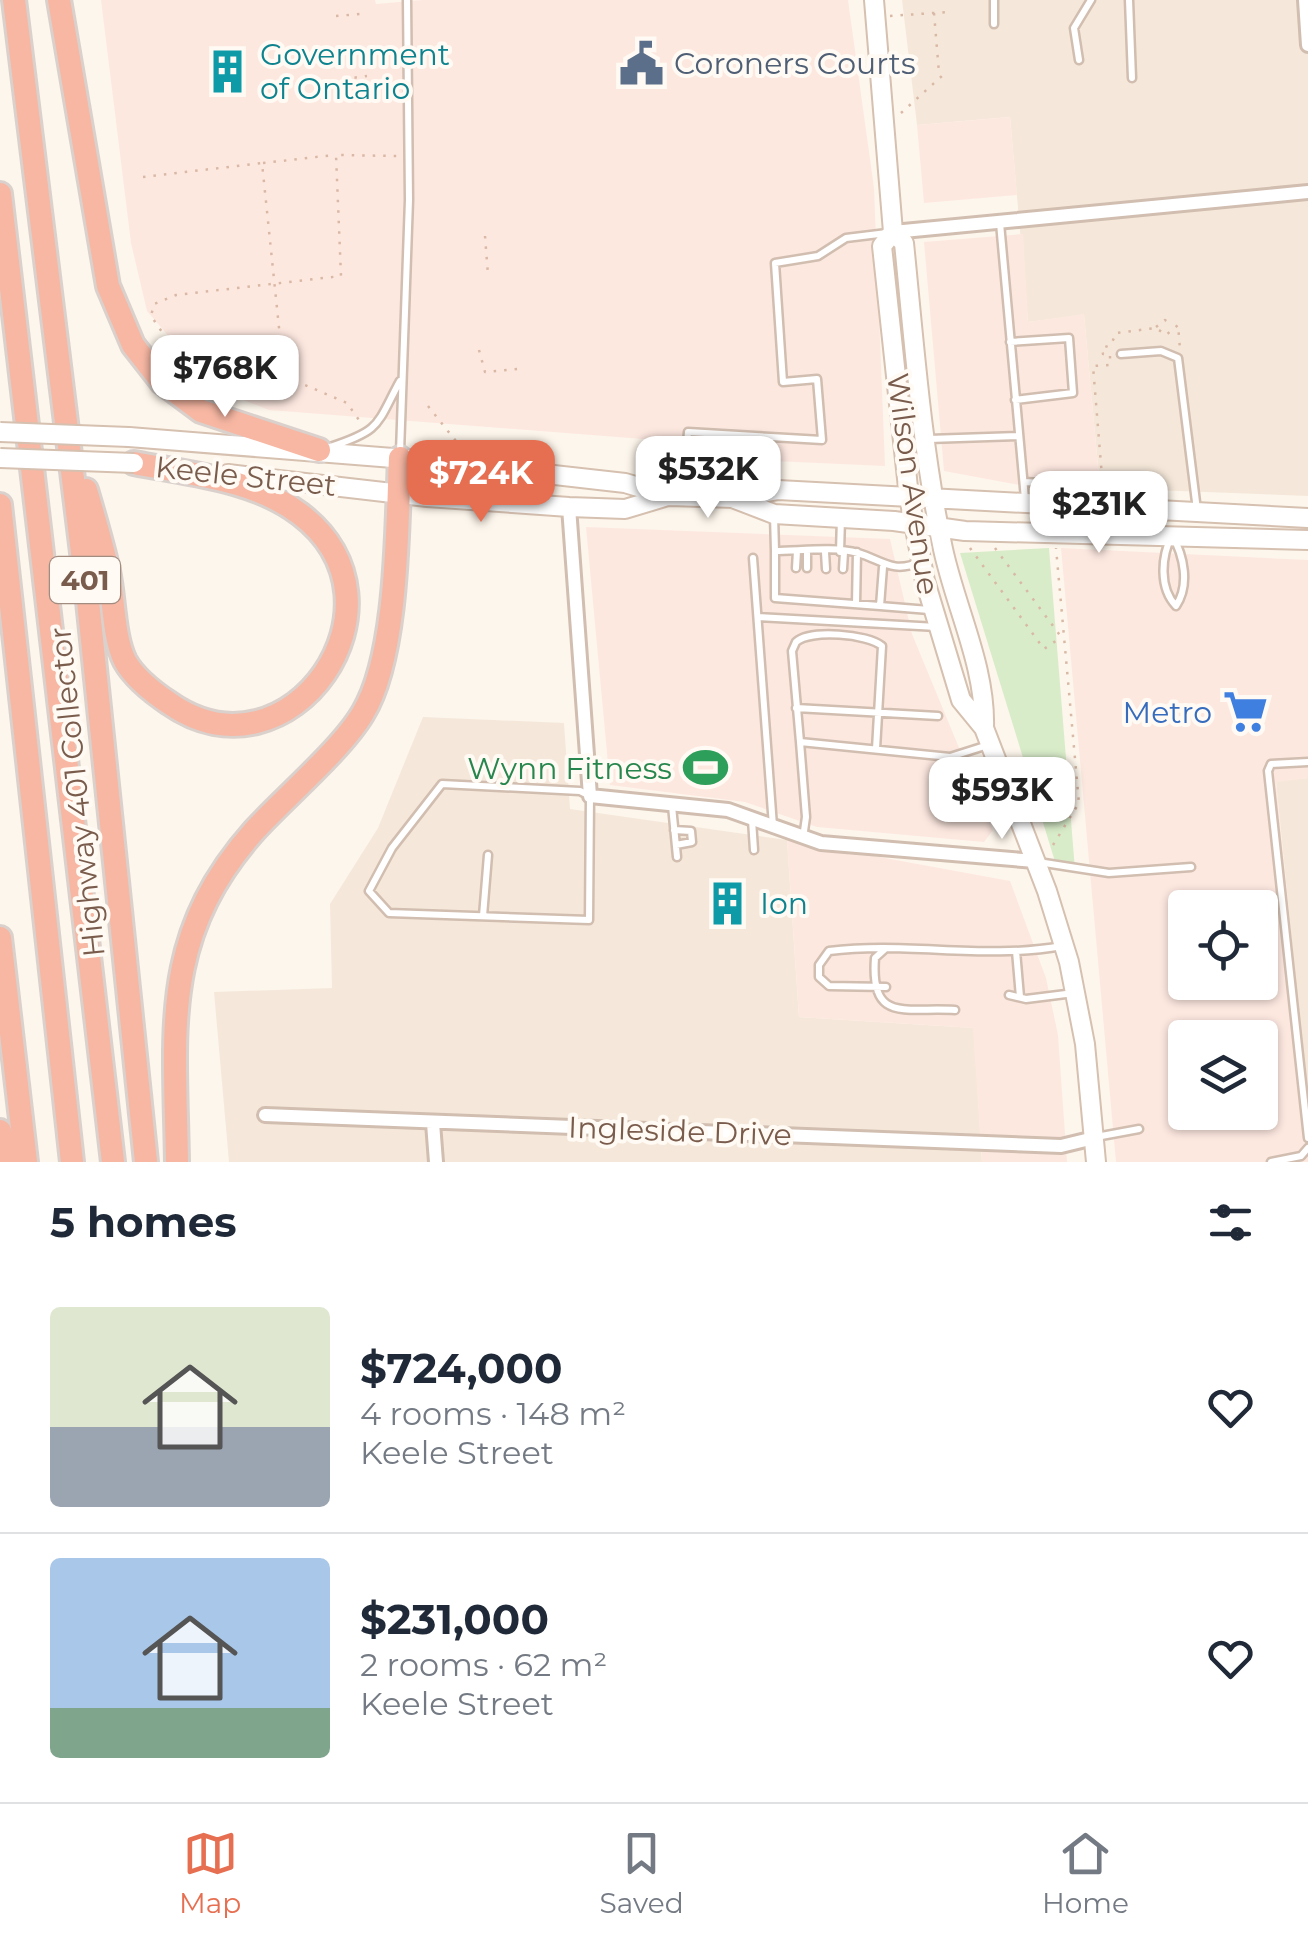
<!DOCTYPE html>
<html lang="en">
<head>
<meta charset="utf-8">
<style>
  :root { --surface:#fff; --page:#f6f6f7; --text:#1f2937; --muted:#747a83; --line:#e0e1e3; --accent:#e76f51 }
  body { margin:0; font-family:Montserrat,sans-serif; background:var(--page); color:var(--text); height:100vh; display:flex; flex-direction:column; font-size:38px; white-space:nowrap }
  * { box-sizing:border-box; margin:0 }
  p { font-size:32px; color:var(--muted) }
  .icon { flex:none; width:55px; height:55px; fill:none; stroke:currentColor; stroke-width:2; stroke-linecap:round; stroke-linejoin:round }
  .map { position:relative; height:1162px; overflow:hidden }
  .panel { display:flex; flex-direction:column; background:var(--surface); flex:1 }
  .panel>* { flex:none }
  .controls { position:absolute; left:1168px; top:890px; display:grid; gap:20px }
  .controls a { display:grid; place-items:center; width:110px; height:110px; border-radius:10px; background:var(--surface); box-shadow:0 2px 8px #0004; font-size:50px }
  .price { position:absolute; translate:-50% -85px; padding:0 22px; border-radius:20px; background:#fff; color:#222; font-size:32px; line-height:65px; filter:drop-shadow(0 2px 5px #0008) }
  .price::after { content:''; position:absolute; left:50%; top:60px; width:30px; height:22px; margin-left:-15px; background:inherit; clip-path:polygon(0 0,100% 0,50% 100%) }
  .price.on { background:var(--accent); color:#fff }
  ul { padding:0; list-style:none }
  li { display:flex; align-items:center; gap:30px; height:250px; padding:0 50px }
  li+li { border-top:2px solid var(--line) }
  li span { display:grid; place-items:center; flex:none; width:280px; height:200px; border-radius:10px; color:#555 }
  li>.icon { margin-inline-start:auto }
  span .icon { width:120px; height:120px; fill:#fffc; stroke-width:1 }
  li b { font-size:42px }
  h2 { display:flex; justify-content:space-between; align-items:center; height:120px; padding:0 50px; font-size:42px }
  .tab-bar { display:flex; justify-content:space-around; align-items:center; height:140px; border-top:2px solid var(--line); background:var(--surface); font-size:28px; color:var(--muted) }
  .tab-bar a { display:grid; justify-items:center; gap:5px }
  .tab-bar .on { color:var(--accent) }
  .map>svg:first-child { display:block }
  .residential { fill:#f5e8da }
  .commercial { fill:#fde8e0; fill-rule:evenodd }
  .green { fill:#d8ecc9 }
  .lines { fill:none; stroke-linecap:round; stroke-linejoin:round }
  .lane-casing { stroke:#d1beb0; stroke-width:11 }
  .street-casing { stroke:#d1beb0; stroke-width:18 }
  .secondary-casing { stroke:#d6c0b0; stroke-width:22 }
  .highway-casing { stroke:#dad1cd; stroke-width:28 }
  .path { stroke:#d9b8a5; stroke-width:2.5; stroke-dasharray:2.5 8; stroke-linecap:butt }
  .lane { stroke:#fff; stroke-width:6 }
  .street { stroke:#fff; stroke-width:12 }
  .secondary { stroke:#fff; stroke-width:18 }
  .highway { stroke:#f7b7a3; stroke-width:22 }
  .secondary-bridge-casing { stroke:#d6c0b0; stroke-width:22; stroke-linecap:butt }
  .secondary-bridge { stroke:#fff; stroke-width:18 }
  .labels { text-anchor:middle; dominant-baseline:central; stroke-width:8; stroke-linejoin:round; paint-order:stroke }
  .shield { fill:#fffaf3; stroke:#a28b7f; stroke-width:2.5 }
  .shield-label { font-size:28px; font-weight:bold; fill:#7a5c4d }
  .culture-label { font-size:30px; fill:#0d838f; stroke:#fffaf3; text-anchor:start }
  .service-label { font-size:30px; fill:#4e5e75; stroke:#fffaf3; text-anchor:start }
  .street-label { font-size:30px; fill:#7a5c4d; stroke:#fffaf3 }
  .shop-label { font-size:30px; fill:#366cbe; stroke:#fffaf3; text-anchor:end }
  .leisure-label { font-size:30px; fill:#27864d; stroke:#fffaf3; text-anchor:end }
</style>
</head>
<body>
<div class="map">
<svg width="1308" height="1162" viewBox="0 0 1308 1162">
  <rect width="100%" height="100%" fill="#fdf6ec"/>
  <path class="residential" d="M902,0H1308V496L1100,488L1084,315L1028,322L1010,117L917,125Z
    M423,717L564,723L570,809L787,840L799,1017L974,1028L982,1162H229L214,992L332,988L330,904L378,828Z
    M1308,778V1105L1276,781Z"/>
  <path class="commercial" d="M101,0H375L376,4L422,0H848L874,188L885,466L681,457V442L269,410L213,388L147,311L131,243Z
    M1010,117L1017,195L924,203L917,125Z
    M1023,234L1028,322L1084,314L1100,488L1025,486L944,471L924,242Z
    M586,527L890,539L912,634L993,830L984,842L817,827L745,802L610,785Z
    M1061,548L1308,560V778L1276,782L1308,1105V1162H1116ZM1185,908H1260V982H1185ZM1185,1038H1260V1112H1185Z
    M787,840L1010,881L1046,978L1058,1035L1067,1162H982L973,1028L799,1017Z"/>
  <path class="green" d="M1049,548L1075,870L1057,868L960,553Z"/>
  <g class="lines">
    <defs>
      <path id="lane" d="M1129,0L1132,78
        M994,24V0
        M1079,60L1074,28L1091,0
        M1000,223L1025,499
        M1010,342L1069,338L1073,393L1015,400
        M1121,354L1161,351L1178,358L1197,510
        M929,439L1018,436
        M330,447C382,430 376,425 400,381
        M400,452L409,200L407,0
        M1024,482L1080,485L1079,501
        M683,492L688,432L822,440L817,379L783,382L775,263L818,256L846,238L887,233
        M774,515L775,551
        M1172,535C1184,556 1190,585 1176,606C1159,588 1161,557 1172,535Z
        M825,552L826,569
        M840,552L841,518
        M753,558L773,826
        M883,567L880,606L775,598V551C800,551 834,546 858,553C882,560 892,574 920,562
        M796,568L797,551
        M807,568V551
        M843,569L844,552
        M856,604L857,552
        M880,606L929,610
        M759,617L937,627
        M796,708L938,716
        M800,742L792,651L796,642C810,629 868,634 882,646L876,749
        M1308,762L1271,764L1268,771L1308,1138
        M442,784L580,791L590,796L589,920L389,913L369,891L392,848Z
        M672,806L677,857
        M752,820L754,850
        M674,830L691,831L692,842L676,845
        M803,838L806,817L800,742L950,757L988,745
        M1038,862L1109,873L1191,867
        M483,916L488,855
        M885,949L875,958C870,1023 904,1007 955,1010
        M1016,951L1020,997
        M886,987L829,986L819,977V965L829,951C906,941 985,960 1062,946
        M1009,995L1026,999L1074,993
        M1096,1137L1139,1129
        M1271,1162L1301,1156L1308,1148"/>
      <path id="street" d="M1305,0L1308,45
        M893,232L1308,192
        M569,507L590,796L728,810L821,843L1035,861
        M265,1115L1061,1146L1094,1138
        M433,1123L436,1162"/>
      <path id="secondary" d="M874,0L893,232L904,243C914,342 922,451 943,549C956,609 986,667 984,728
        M893,232L882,246L909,497L925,581L961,700L984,728L1047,891L1069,962L1085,1044L1096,1162
        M129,437L431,461L625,483L669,496L735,498L778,490L1308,518
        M228,474L427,497L569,507L625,509L668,496
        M735,499L774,514L894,521L965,531L1308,540"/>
      <path id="highway" d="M14,0L88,601L146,1162
        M59,0L108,286L133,345L162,382L201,411L319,450
        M0,194L113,1162
        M86,490C94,517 102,544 108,571C114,598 113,637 125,661C134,677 154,693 169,703C290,788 418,603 300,514C254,479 189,474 134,463
        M0,505L72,1162
        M0,938L26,1162
        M0,1131L6,1162
        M177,1162C175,1030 160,937 254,831C284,798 342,749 363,713C398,656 397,526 400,458"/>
    </defs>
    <use href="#lane" class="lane-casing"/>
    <use href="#street" class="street-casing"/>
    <use href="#secondary" class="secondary-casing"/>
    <use href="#highway" class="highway-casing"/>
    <path class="path" d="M934,13L939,73
      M336,16L360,14
      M890,16L948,12
      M344,79L367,76
      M901,113L943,75
      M263,163L334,155
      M143,177L262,163L284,376L347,403L361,423
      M485,236L488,275
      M1156,327L1165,320L1172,325
      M479,350L485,372L518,369
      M162,356L171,345L151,316L154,304L176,295L341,276L336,155L398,156
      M428,406L459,445
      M1103,489L1093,366L1110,365V354H1103L1102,348L1111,345L1116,333L1156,328L1166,335L1178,325L1180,349
      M970,548L1044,649L1060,638
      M995,548L1062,638
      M1053,845L1079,803L1056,548"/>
    <use href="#lane" class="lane"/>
    <use href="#street" class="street"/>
    <use href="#secondary" class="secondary"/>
    <use href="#highway" class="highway"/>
    <defs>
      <path id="secondary-bridge" d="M0,432L129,437
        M0,458L134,463"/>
    </defs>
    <use href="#secondary-bridge" class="secondary-bridge-casing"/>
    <use href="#secondary-bridge" class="secondary-bridge"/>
  </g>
  <defs>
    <symbol id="civic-bare" viewBox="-9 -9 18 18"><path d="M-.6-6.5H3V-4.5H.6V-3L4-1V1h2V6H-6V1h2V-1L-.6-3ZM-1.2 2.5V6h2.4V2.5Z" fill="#5c6f8a" stroke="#fffaf3" stroke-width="2.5" paint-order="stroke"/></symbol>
    <symbol id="building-bare" viewBox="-9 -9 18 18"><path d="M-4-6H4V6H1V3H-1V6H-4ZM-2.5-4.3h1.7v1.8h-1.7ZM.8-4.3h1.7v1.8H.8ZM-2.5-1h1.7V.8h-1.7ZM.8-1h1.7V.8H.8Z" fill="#0f9aa8" stroke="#fffaf3" stroke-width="2.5" paint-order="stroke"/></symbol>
    <symbol id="supermarket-bare" viewBox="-9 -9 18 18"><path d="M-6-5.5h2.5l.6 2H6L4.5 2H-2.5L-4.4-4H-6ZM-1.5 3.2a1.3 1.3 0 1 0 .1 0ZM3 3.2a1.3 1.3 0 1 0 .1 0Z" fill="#3f7fe0" stroke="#fffaf3" stroke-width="2.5" paint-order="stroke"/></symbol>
    <symbol id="stadium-bare" viewBox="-9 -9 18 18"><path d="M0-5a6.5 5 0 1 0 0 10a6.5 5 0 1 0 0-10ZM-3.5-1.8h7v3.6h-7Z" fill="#2e9e5b" stroke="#fffaf3" stroke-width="2.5" paint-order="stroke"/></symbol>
  </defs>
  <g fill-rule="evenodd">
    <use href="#civic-bare" x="610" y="32" width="63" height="63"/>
    <use href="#building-bare" x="196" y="40" width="63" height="63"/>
    <use href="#supermarket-bare" x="1214" y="680" width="63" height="63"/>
    <use href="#stadium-bare" x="674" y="736" width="63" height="63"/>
    <use href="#building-bare" x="696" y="872" width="63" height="63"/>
  </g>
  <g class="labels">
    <rect class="shield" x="50" y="557" width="70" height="46" rx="8"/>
    <g class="shield-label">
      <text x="85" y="580">401</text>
    </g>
    <g class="culture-label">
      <text x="260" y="54">Government<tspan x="260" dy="34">of Ontario</tspan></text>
      <text x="760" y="903">Ion</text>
    </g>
    <g class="service-label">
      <text x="674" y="63">Coroners Courts</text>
    </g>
    <g class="street-label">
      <text transform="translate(246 476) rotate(6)">Keele Street</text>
      <text transform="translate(913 484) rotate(82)">Wilson Avenue</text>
      <text transform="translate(77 792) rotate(-96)">Highway 401 Collector</text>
      <text transform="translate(680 1131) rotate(2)">Ingleside Drive</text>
    </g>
    <g class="shop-label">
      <text x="1212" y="712">Metro</text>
    </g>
    <g class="leisure-label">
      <text x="672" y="768">Wynn Fitness</text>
    </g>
  </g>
</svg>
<div class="controls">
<a><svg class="icon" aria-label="locate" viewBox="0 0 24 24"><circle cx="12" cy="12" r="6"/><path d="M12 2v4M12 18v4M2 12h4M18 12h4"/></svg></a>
<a><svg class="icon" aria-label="layers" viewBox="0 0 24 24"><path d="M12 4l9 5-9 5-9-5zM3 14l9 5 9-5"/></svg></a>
</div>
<b class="price" style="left:225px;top:420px">$768K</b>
<b class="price" style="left:708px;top:521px">$532K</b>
<b class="price on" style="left:481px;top:525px">$724K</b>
<b class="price" style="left:1099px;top:556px">$231K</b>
<b class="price" style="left:1002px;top:842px">$593K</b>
</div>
<section class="panel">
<h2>5 homes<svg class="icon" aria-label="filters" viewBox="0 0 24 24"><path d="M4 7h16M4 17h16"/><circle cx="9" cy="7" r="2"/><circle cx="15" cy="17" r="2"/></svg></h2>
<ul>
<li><span style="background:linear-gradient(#dfe7d0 60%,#9aa5b1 0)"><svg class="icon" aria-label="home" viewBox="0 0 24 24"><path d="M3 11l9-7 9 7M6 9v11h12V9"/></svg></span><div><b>$724,000</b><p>4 rooms · 148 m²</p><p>Keele Street</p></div><svg class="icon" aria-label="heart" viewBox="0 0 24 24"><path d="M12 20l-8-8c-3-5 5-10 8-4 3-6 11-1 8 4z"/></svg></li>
<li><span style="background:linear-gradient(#a9c7e8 75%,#7fa58c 0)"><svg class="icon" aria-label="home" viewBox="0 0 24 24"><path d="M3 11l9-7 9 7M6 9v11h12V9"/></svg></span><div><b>$231,000</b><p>2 rooms · 62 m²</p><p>Keele Street</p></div><svg class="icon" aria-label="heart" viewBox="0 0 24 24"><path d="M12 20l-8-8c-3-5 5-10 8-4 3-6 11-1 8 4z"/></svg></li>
</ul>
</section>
<nav class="tab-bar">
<a class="on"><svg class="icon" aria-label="map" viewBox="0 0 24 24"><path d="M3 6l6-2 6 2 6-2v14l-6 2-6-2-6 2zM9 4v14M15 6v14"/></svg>Map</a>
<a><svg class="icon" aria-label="saved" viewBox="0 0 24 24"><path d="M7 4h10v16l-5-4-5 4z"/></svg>Saved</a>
<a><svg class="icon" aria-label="home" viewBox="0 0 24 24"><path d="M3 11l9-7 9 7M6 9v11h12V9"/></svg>Home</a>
</nav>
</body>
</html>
